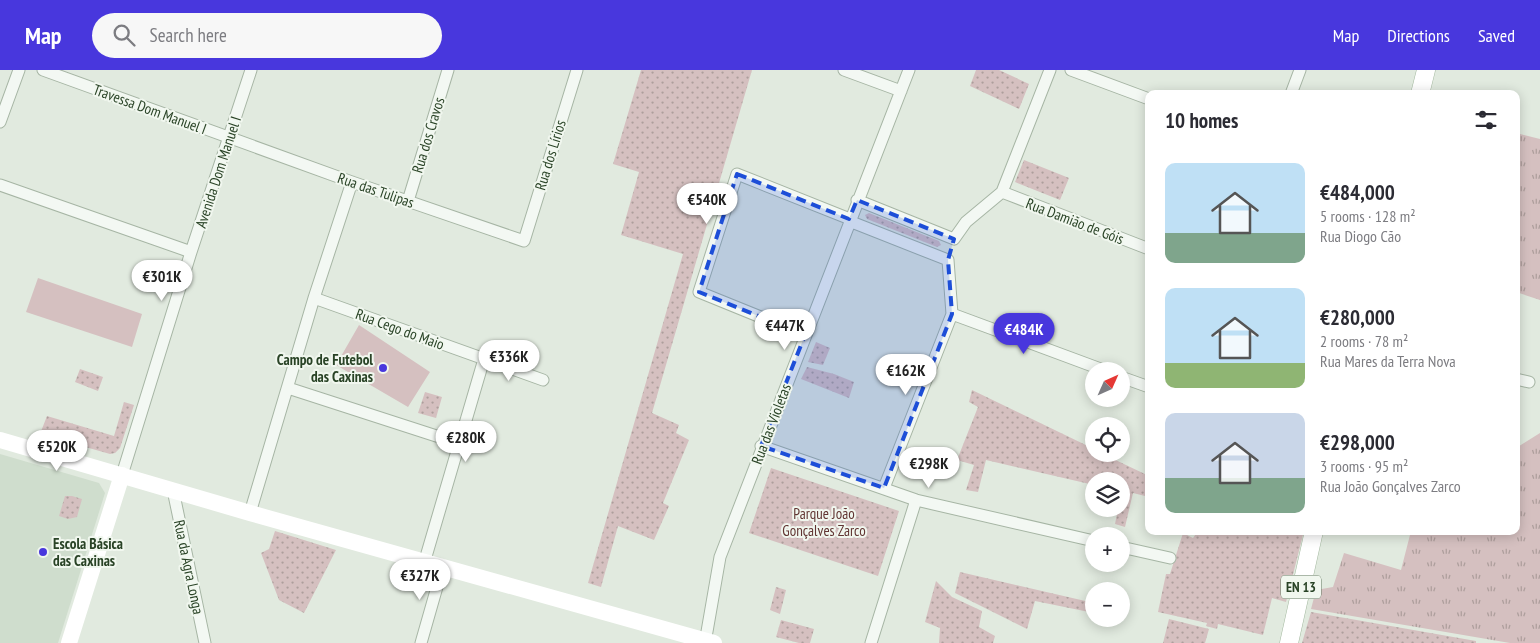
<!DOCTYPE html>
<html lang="en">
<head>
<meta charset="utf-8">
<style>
  :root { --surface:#fff; --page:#f7f7f7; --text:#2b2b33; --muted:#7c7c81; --accent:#4837dd }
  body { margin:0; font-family:"PT Sans Narrow",sans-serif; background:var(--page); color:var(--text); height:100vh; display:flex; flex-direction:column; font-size:19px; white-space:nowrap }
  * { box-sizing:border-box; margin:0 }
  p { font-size:16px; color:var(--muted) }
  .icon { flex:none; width:28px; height:28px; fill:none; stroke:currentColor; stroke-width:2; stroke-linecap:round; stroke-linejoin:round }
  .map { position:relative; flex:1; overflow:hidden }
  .sheet { position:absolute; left:1145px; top:20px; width:375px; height:445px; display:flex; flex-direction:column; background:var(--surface); border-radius:10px; box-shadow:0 2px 12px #0003 }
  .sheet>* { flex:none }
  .needle { width:32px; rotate:45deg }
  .buttons { position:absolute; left:1085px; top:292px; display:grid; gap:10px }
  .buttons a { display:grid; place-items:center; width:45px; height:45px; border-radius:50%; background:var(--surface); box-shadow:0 2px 12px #0003; font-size:25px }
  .price { position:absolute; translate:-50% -42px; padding:0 11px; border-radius:18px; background:#fff; color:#222; font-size:16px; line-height:32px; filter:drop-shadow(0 1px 2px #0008) }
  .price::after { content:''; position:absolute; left:50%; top:30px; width:15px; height:11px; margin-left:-8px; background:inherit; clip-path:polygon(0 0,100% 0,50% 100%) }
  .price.on { background:var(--accent); color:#fff }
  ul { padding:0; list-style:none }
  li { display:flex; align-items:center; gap:15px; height:125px; padding:0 20px }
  li span { display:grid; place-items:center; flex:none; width:140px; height:100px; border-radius:10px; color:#555 }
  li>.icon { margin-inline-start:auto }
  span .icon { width:60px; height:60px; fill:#fffc; stroke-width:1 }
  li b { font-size:21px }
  h2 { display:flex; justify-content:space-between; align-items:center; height:60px; padding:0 20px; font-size:21px }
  header { display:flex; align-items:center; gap:30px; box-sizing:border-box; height:70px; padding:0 25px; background:var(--accent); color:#fff }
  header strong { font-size:24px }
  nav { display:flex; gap:28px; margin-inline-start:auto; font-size:18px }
  .search { width:350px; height:45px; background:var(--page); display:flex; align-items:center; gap:12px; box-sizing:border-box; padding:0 18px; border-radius:28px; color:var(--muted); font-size:19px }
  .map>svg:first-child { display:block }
  .built { fill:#cfddcd }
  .grass { fill:url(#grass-tufts) }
  .park { fill:url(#park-dots) }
  .pitch { fill:#d5c0c0 }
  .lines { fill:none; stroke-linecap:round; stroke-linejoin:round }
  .street-casing { stroke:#a6b5a4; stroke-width:13 }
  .primary-casing { stroke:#a1b79d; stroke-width:19 }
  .street { stroke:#f3f8f3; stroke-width:11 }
  .secondary { stroke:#fff; stroke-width:16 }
  .primary { stroke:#fff; stroke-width:18 }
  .marked { fill:#1d4ed8; fill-opacity:0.2; stroke:#1d4ed8; stroke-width:4; stroke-dasharray:10 6; stroke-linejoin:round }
  .poi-dot { fill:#4837dd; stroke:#f1f7ef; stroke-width:2 }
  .labels { text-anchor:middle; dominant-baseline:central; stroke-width:4; stroke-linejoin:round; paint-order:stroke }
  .shield { fill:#f1f7ef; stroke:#657962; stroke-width:1 }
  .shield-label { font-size:14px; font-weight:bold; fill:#294326 }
  .street-label { font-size:15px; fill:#294326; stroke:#f1f7ef }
  .poi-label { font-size:15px; font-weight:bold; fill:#294326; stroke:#f1f7ef; text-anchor:end }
  .park-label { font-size:15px; fill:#613532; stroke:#f1f7ef }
</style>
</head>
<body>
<header>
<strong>Map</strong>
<div class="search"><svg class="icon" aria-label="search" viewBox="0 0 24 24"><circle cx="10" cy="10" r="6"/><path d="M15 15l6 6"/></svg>Search here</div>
<nav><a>Map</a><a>Directions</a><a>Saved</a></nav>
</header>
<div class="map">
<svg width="1540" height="573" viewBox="0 0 1540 573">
  <defs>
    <pattern id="grass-tufts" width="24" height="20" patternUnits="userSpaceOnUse" patternTransform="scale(1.25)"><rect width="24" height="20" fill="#d5c0c0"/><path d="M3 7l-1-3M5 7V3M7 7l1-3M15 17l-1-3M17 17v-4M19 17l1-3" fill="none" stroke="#ad9e9c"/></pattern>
    <pattern id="park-dots" width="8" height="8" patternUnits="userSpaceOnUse" patternTransform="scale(1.25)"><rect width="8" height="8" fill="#d5c0c0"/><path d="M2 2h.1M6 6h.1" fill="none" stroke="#ad9e9c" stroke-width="1.8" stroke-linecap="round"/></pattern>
  </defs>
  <rect width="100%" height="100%" fill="#e1eadf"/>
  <path class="built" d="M0,384L99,413L105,423L58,573H0Z"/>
  <path class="grass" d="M1516,63L1540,69V230L1516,222Z
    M1540,363V573H1510L1311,539L1316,520L1333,517L1344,483L1401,500L1411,461H1516V378Z"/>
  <path class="park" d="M641,0H752L652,343L679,355L676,363L689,370L663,433L669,436L654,470L618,456L601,517L588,513L683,184L621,165L639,102L613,94Z
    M976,0H999L1029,14L1019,39L970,16Z
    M1024,90L1069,108L1060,130L1015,112Z
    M869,143L939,171L941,175L937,177L867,149L865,145Z
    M816,272L830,278L823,295L808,292Z
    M807,297L834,304L854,312L849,328L801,309Z
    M80,299L103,307L98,321L75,312Z
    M972,320L1094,379V384H1103L1149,406V427L1133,423L1125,457L1115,454L1118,439H1121L1123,422L1121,411H1094V415L986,390L978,422L966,420L974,395L957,390L978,337L969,332Z
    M425,322L442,327L436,348L418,343Z
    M124,332L134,335L120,378L115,383L110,384L40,364L47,346L114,366Z
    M771,398L899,441L878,506L749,463Z
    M65,426H72L82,429L77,447L68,449L59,446Z
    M275,461L336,480L304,543L279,530L261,483L269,479Z
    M1198,461H1304L1286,532L1272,528L1263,565L1218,554L1217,559L1206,556L1207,553L1158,542L1166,504H1170L1183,463L1193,468Z
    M960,502L1094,533V543L1035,531L1027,559L955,523Z
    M936,511L952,527L982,541L979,557L995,566L993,573H939L940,558L925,552Z
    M776,517L786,520L780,544L770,540Z
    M1311,542L1476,571V573H1302Z
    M1169,549L1209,559L1205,573H1163Z
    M781,550L814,559L810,573H799L776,567Z"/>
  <path class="pitch" d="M38,208L142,244L132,277L26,242Z
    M359,255L430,302L408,337L336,295Z"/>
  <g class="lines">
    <defs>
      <path id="street" d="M43,0L352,112L524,171L577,0
        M844,0L901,21
        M1071,0L1149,29
        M1291,24L1300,0
        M0,52L19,0
        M0,115L191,182
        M1002,122L1149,179
        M857,130L954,169L966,152L1002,122L1050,0
        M408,131L448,0
        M849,151L948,190L952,244L884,418
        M314,228L543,310
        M952,244L1106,301
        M805,265L699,222L737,104L850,149
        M1121,307L1149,317
        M1516,309L1529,312
        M288,318L458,373
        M761,376L916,430L1094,471
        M122,405L191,182L251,0
        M173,420L205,573
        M250,443L314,228L352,112
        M1121,477L1170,488
        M425,490L484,289
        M421,573L443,496
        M705,573L720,487L909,0
        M871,573L916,430"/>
      <path id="primary" d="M1420,24L1426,0
        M1289,573L1314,461"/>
    </defs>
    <use href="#street" class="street-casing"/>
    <use href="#primary" class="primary-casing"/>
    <use href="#street" class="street"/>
    <path class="secondary" d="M0,370L250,443L714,573
      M69,573L122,405"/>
    <use href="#primary" class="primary"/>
  </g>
  <path class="marked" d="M737,104L849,149L857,130L954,169L948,190L952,244L884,418L761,376L805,265L699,222Z"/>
  <g class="poi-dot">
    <circle cx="383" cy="298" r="5"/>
    <circle cx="43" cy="482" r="5"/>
  </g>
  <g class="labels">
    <rect class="shield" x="1281" y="505.5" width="40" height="23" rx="4"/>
    <g class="shield-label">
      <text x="1301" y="517">EN 13</text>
    </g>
    <g class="street-label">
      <text transform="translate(150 39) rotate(20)">Travessa Dom Manuel I</text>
      <text transform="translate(428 65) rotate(-73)">Rua dos Cravos</text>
      <text transform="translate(550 85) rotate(-73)">Rua dos Lírios</text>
      <text transform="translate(218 102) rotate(-72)">Avenida Dom Manuel I</text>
      <text transform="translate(376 120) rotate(19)">Rua das Tulipas</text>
      <text transform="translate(1075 151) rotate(21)">Rua Damião de Góis</text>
      <text transform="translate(400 259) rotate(20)">Rua Cego do Maio</text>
      <text transform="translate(771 354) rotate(-69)">Rua das Violetas</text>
      <text transform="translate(189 497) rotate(78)">Rua da Agra Longa</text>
    </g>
    <g class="poi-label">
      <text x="373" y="289">Campo de Futebol<tspan x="373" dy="17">das Caxinas</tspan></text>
      <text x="53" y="473" text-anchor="start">Escola Básica<tspan x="53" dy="17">das Caxinas</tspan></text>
    </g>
    <g class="park-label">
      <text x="824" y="443">Parque João<tspan x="824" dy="17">Gonçalves Zarco</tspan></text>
    </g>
  </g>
</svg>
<div class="buttons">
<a><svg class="needle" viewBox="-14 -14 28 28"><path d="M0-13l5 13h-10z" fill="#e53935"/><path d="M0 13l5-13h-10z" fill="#7c7c81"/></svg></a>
<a><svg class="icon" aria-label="locate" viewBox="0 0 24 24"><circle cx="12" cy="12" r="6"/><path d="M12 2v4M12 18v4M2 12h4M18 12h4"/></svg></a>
<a><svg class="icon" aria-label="layers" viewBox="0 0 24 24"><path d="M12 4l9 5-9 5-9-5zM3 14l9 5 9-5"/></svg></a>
<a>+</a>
<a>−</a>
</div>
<b class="price" style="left:707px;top:155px">€540K</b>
<b class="price" style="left:162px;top:232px">€301K</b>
<b class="price" style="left:785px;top:281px">€447K</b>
<b class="price on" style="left:1024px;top:285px">€484K</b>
<b class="price" style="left:509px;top:312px">€336K</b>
<b class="price" style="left:906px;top:326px">€162K</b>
<b class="price" style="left:466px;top:393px">€280K</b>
<b class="price" style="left:57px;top:402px">€520K</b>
<b class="price" style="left:929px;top:419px">€298K</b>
<b class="price" style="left:420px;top:531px">€327K</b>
<section class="sheet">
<h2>10 homes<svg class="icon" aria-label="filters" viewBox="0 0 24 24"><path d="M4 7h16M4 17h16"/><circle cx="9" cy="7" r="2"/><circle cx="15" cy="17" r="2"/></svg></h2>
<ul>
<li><span style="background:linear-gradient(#bfe0f5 70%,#7fa58c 0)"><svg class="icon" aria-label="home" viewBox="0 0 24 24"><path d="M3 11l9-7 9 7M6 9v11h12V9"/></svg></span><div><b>€484,000</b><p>5 rooms · 128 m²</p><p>Rua Diogo Cão</p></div></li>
<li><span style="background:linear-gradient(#bfe0f5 75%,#8fb573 0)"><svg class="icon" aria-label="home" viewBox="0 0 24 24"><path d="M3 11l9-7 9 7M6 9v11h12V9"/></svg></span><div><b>€280,000</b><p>2 rooms · 78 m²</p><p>Rua Mares da Terra Nova</p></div></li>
<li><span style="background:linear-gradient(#c9d6e8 65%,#7fa58c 0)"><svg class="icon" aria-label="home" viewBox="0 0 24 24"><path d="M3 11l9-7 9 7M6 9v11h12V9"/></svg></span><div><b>€298,000</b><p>3 rooms · 95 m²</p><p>Rua João Gonçalves Zarco</p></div></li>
</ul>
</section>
</div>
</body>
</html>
